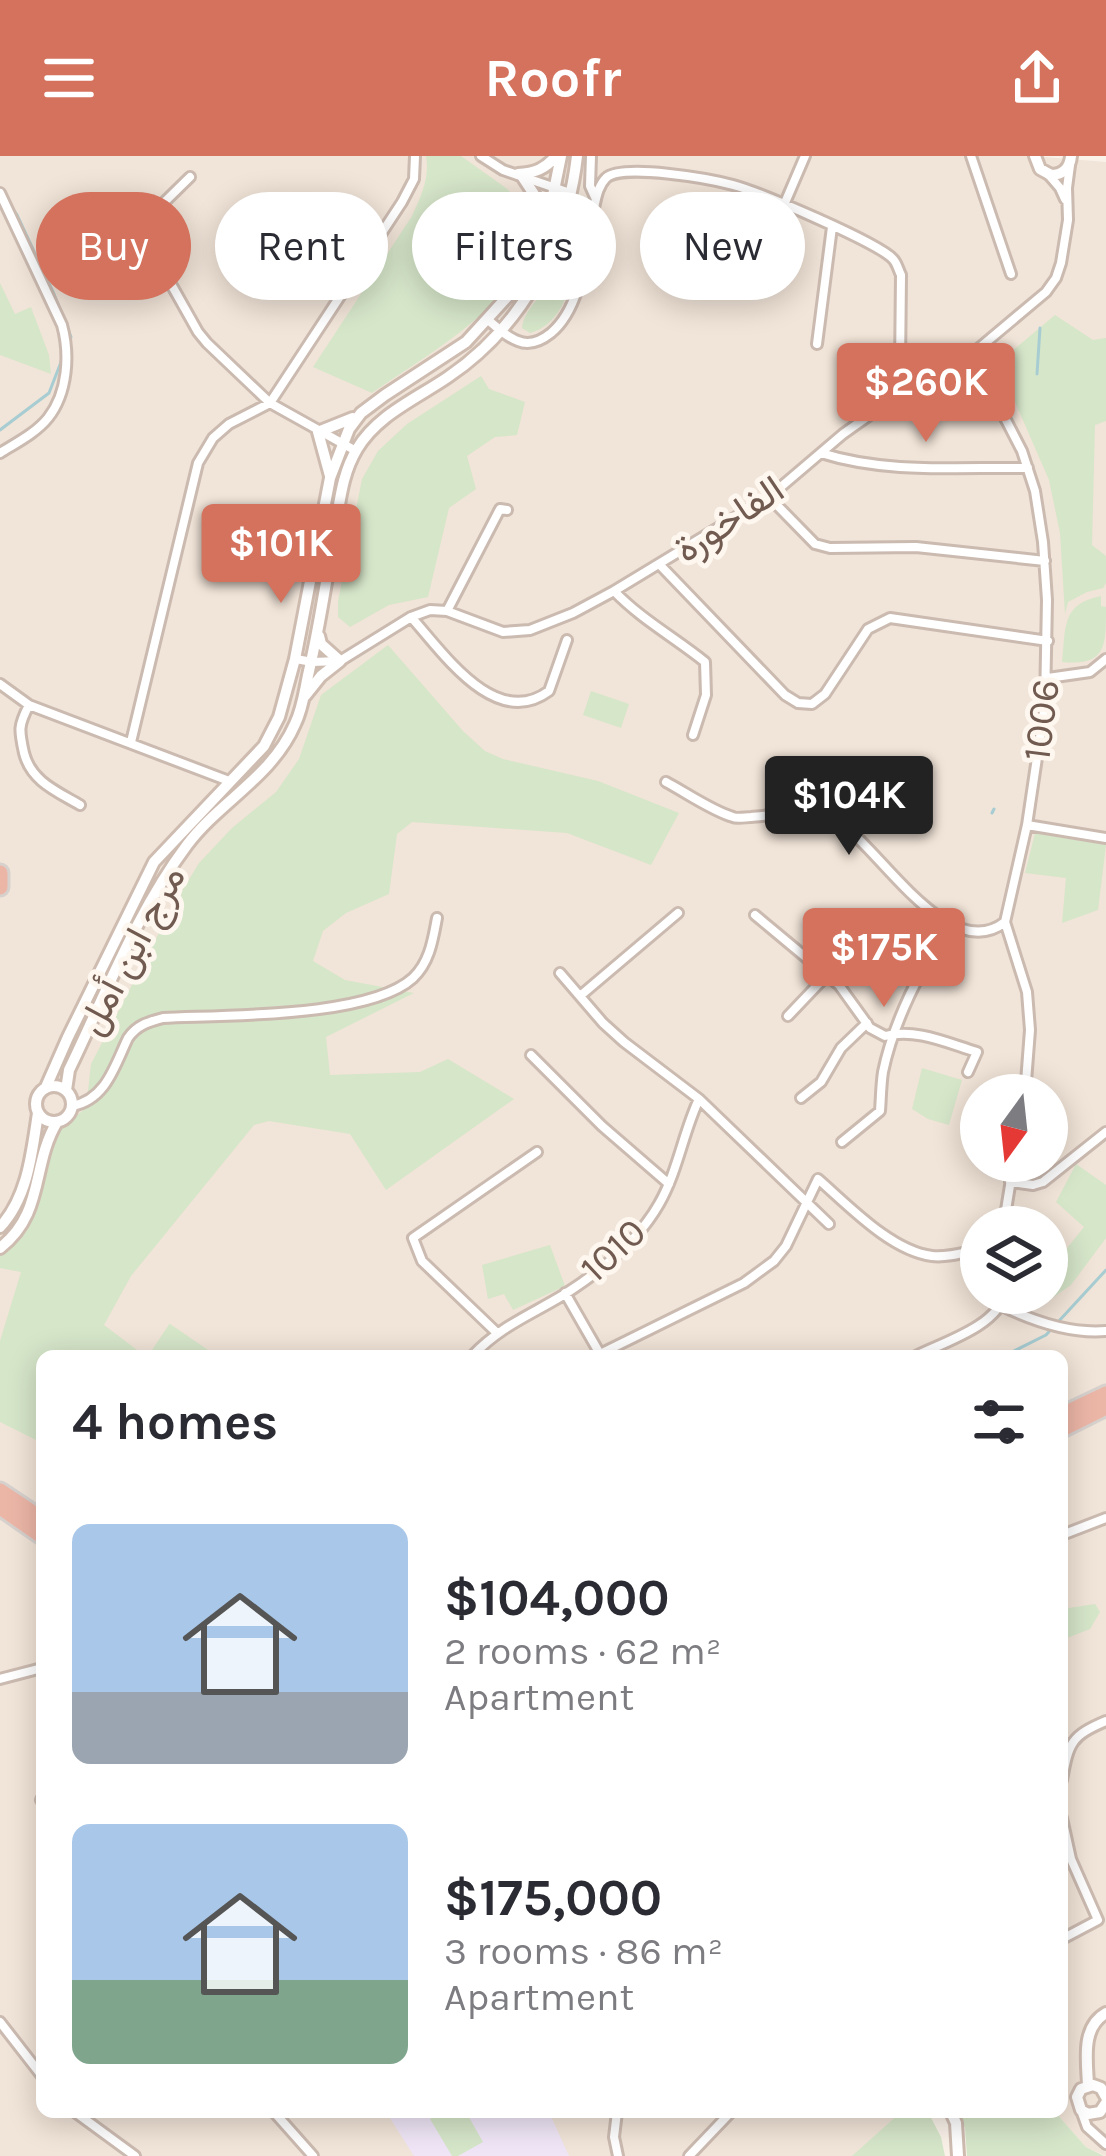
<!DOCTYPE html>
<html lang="en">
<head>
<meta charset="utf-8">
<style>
  :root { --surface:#fff; --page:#f2f2f3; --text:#2b2b33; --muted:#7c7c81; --accent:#d4725d }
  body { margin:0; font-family:Karla,Vazirmatn,sans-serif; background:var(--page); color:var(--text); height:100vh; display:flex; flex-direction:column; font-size:45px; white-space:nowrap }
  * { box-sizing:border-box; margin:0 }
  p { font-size:39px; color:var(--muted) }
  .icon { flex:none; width:66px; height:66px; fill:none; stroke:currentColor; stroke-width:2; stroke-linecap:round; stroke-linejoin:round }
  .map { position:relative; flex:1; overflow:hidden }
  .panel { position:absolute; left:36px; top:1194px; width:1032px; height:768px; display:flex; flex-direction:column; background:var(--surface); border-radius:18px; box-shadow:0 6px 30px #0003 }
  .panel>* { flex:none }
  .top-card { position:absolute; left:36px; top:36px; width:1035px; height:108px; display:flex; gap:24px }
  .needle { width:78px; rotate:195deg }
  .controls { position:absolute; left:960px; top:918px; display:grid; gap:24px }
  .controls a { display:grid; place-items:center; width:108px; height:108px; border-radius:50%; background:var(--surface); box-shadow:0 6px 30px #0003; font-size:60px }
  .price { position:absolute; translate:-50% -102px; padding:0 27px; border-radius:12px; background:var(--accent); color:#fff; font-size:39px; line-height:78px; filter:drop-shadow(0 3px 6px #0008) }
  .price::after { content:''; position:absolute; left:50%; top:72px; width:36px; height:27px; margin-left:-18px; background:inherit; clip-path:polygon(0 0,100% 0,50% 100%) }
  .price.selected { background:#222; color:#fff }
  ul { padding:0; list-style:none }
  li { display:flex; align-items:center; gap:36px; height:300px; padding:0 36px }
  li span { display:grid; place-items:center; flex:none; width:336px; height:240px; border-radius:18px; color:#555 }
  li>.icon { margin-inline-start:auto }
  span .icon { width:144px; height:144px; fill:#fffc; stroke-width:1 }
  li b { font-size:51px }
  h2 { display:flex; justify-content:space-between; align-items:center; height:144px; padding:0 36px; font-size:51px }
  .tag { padding:0 42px; border-radius:54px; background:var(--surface); box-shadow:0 6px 30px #0003; font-size:42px; line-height:108px }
  .tag.selected { background:var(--accent); color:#fff }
  header { display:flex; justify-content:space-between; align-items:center; height:156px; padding:0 36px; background:var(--accent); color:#fff; font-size:54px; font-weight:700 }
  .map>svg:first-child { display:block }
  .residential { fill:#f1e4d8; fill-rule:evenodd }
  .education { fill:#efe5f6 }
  .green { fill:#d6e6c9 }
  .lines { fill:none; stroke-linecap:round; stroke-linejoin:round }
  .stream { stroke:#a7cdd2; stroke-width:3 }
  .street-casing { stroke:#cbbab0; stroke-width:14 }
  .secondary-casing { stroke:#cfbcb1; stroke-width:16 }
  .highway-casing { stroke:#d7d1ce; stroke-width:21 }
  .street { stroke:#fff; stroke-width:8 }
  .secondary { stroke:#fff; stroke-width:10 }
  .highway { stroke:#ecb6a7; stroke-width:15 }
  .labels { text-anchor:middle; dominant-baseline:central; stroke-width:10; stroke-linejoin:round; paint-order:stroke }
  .street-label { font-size:39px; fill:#715a50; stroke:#fdf7ef }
</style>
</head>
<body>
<header><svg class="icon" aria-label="menu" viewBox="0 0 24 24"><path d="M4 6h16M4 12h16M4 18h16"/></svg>Roofr<svg class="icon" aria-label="share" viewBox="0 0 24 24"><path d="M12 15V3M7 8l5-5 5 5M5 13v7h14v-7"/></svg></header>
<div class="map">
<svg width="1106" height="2000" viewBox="0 0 1106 2000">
  <rect width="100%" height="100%" fill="#faf2e9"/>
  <path class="residential" d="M0,0H1032L1106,6V2000L1086,1991L1055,1956H1062V1200H42V1956H911L861,2000H0ZM981,939H1047V1005H981ZM981,1071H1047V1137H981Z"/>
  <path class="education" d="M393,1956H549L569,2000H414L388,1959Z"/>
  <path class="green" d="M426,0H461L506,32L533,58C532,74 531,91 524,105C496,162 422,202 372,237L313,211L412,60C421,40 430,22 426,0Z
    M580,37C586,62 574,131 560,153C553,165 542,174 530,177L522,172C524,155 538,145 546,130C562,101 571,69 580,37Z
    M0,127L15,158L31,151L49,199L51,218L0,199Z
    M1055,159L1093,184L1106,182V265L1095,269L1092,389L1106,400V427L1103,432L1087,436L1068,446L1065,458L1060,377L1049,324L998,207Z
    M481,220L489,233L525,246L517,279L495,281L467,300L476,333L449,352L428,441L389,449L350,471L338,461V445L362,323L378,295L407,268Z
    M1101,440V450L1106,451C1106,491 1106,510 1062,506C1066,471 1061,448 1101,440Z
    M388,489L463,575L485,595L503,603L598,625L679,657L651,709L567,677L412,666L397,678L389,738L346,757L323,775L313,805L345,824L414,837L326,881L330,919L420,916L448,903L514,943L386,1034L350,978L269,965L254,969L131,1120L104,1169L145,1200H42V1287L0,1266V1185L21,1116L0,1112V1093L29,1065L58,974L86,952L91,908L175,746L199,707L232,672L276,636L299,603L321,539Z
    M591,535L629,548L621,572L583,559Z
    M1035,677L1106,689L1098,754L1062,767L1066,722L1025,717Z
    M922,912L962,924L949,969L928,963L912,953Z
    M1076,1008L1106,1029V1082L1071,1129L1048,1145L1047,1117L1084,1071L1056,1046Z
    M550,1089L565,1130L513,1154L504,1138L488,1143L482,1109Z
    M170,1167V1168L217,1200H148Z
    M1095,1448L1100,1456L1090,1473L1062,1484V1453Z
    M442,1956H466L483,1986L458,2000H452L430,1963Z
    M901,1956H928L941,1981L945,2000H852Z
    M959,1956H1055L1086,1991L1104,2000H967L965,1972Z"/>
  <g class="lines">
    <path class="stream" d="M9,48L17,59L54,138L71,181L69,186
      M1037,218L1040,172
      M0,274L49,237L63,201
      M992,657L994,653
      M1004,1200L1046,1179L1106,1114"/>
    <defs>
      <path id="street" d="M481,0L503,14L570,37
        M591,0L590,30L595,41
        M971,0L1011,118
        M1048,18L1060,32L1065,43
        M190,21L139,71L198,176L207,187L270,247L356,295
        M0,37L62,169C70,198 68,237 48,262C36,277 16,287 0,297
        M784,49L805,0
        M488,164C497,171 506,181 518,185C530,190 541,185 551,177C583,150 585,94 593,56C596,45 597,31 606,22C622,7 711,23 733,29C759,36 877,86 893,103C897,107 898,113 901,119L900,212L905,234
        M817,188L832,71
        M972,198L1022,295L1035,335L1043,386L1047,444L1045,548L1027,669L1005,766L1027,836L1030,874L1025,939
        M821,297C887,318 958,311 1028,312
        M769,341L815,388L830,392L916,391L1045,405
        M660,409L785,539L798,547L812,548L825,538L868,473L890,462L1048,485
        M614,435C642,464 674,481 705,506L706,539L693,579
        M447,455L500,353L507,354
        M411,461C442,495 495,575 549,535L567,484
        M296,503L312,506L340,505L411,461L430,454L447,455L503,476L530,474L573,457L614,435L769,341L843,278L905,234L972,198L1046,136L1056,122L1061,107L1068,64L1067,32L1070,9
        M1048,522L1090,516L1106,503
        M0,528L29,549L229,625
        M29,549C18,570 19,574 24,597C31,625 56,635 80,649
        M131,586L198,307L213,282L229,268L270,247L402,46L414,23L415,0
        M666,626C685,636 712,655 733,661C737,663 746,661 751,661C781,659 817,650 842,668C882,697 950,809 1005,766
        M1027,669L1106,682
        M755,759L839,829L870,872L885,880C916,872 947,887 977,896L968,916
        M560,817L603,867L624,886L699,943L829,1068
        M580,840L678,757
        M788,860L827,819
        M531,899L602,970L669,1028
        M801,942L821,926L841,892L867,867
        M72,950C106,944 115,909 128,882C137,869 148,866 163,862C224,859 369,862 413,822C430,806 433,783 437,762
        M842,986L880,955C881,942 881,929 883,916C893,867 922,809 950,768
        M1010,1026L1033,1029L1043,1026L1106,976
        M1006,1071V1054L1014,1005
        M565,1137L600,1198
        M1002,1150C1033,1165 1071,1178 1106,1175
        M496,1176L422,1105L413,1082L537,996
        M600,1198L744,1127L774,1105L786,1090L818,1023C848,1049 891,1095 932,1100C947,1102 966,1096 981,1093
        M472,1200C502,1169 529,1160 565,1138C601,1115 638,1085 659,1048C678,1015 683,977 699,943
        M916,1200C944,1186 998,1170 1005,1137
        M1062,1379L1106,1362
        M0,1523L42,1512
        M1062,1624C1069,1586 1071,1580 1106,1565
        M41,1644L42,1642
        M1062,1662L1071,1703L1098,1764L1062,1783
        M0,1866L42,1920
        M75,1956L135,2000
        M274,1956L313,2000
        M617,1956L614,1981L618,2000
        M1082,1957L1087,1971L1106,1988
        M689,2000L731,1956"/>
      <path id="secondary" d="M1035,0L1040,13L1051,19C1063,19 1070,12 1071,0
        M518,18C535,17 545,13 556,0
        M522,20L543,52L544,64
        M330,320L318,276L353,262
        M305,540L321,520L340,505L321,488L319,480
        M36 948a18 18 0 1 1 36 0a18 18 0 1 1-36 0Z
        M46,931L68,881L154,706L264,590L279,561L295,503L330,322L349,273L361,257L385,239L466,186L518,129L538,90L550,54L561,0
        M66,934L69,914C106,838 136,757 187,689C220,645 272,621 295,568C303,552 305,532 309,515C320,468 327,420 335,372C340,345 342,318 357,293C377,259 416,243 448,221C522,171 567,88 577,0
        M0,1071C28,1041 32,996 38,957
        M0,1092C45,1057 31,1009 57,966
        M1088,1929C1087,1904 1081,1871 1106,1857
        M1106,1941L1101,1932L1093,1929L1081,1933L1077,1941L1081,1954L1088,1958L1100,1956L1106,1947
        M951,1956L956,1967L958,2000"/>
      <path id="highway" d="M0,717V731
        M1062,1259L1106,1238
        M1062,1273L1106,1251
        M0,1335L42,1363
        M0,1351L42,1380"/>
    </defs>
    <use href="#street" class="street-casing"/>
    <use href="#secondary" class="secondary-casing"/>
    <use href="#highway" class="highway-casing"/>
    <use href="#street" class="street"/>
    <use href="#secondary" class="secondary"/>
    <use href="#highway" class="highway"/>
  </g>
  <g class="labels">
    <g class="street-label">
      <text transform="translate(729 363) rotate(-34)">الفاخورة</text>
      <text transform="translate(1041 564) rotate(-83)">1006</text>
      <text transform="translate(131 794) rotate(-62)">مرج ابن أمل</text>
      <text transform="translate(613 1094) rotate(-43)">1010</text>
    </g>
  </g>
</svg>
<div class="controls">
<a><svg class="needle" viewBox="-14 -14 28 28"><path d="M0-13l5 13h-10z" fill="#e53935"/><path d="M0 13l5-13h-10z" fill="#7c7c81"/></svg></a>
<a><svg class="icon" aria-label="layers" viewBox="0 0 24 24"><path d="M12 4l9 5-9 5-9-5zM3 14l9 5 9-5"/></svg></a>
</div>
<b class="price" style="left:926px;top:289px">$260K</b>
<b class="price" style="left:281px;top:450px">$101K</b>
<b class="price selected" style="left:849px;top:702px">$104K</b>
<b class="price" style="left:884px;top:854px">$175K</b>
<div class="top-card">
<a class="tag selected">Buy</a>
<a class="tag">Rent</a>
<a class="tag">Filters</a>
<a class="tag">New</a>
</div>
<section class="panel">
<h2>4 homes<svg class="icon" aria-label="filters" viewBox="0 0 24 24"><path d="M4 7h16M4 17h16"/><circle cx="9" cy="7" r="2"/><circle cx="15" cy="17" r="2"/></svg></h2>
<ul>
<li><span style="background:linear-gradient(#a9c7e8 70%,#9aa5b1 0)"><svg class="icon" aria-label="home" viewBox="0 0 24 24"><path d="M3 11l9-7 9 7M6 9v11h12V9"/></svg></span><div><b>$104,000</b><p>2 rooms · 62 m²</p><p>Apartment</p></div></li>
<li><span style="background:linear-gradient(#a9c7e8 65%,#7fa58c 0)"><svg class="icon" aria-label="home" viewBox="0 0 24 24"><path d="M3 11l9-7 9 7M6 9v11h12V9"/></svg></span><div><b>$175,000</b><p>3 rooms · 86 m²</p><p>Apartment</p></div></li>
</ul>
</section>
</div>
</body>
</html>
